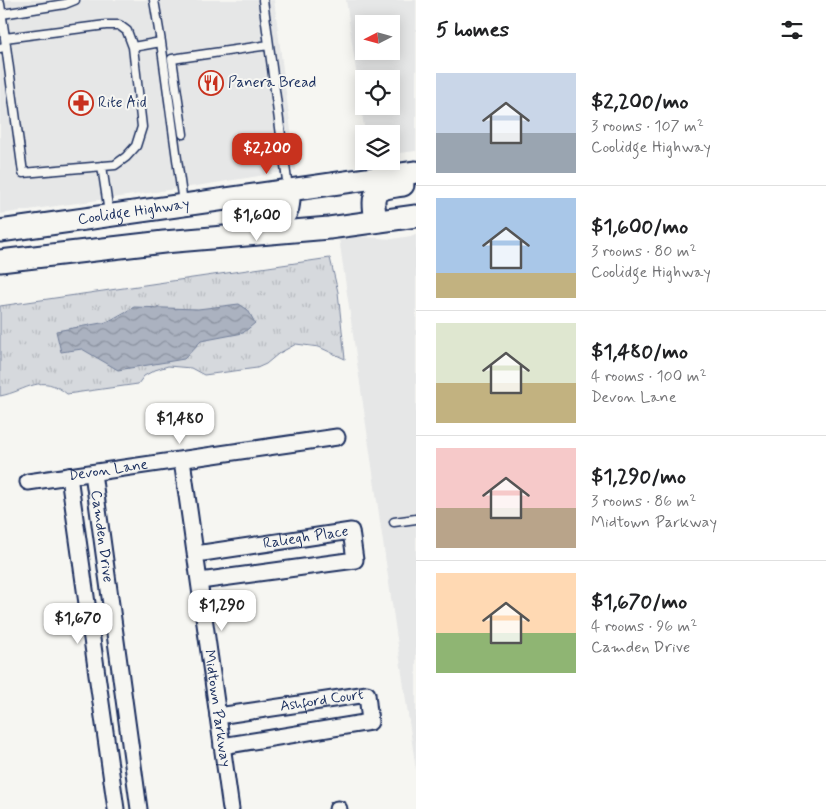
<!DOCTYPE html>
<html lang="en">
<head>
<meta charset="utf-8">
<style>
  :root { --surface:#fff; --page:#f6f6f6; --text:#202124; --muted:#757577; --line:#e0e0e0; --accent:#c8321e }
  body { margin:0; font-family:Mynerve,sans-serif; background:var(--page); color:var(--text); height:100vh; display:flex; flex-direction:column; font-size:19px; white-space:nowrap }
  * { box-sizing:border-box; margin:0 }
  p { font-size:16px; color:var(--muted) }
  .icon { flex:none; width:28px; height:28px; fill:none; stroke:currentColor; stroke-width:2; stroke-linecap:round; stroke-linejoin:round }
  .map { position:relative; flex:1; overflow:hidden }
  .panel { display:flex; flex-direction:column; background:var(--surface); width:410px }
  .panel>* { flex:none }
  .needle { width:32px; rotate:264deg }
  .tools { position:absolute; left:355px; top:15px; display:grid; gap:10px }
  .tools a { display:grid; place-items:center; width:45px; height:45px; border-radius:0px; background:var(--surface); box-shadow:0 2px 12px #0003; font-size:25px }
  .price { position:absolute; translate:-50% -42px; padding:0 11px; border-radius:10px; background:#fff; color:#222; font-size:16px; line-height:32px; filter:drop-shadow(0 1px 2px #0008) }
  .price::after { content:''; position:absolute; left:50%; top:30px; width:15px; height:11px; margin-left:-8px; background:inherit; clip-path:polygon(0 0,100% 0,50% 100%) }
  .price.active { background:var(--accent); color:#fff }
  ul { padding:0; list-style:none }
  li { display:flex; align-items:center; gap:15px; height:125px; padding:0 20px }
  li+li { border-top:1px solid var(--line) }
  li span { display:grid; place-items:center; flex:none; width:140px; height:100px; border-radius:0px; color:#555 }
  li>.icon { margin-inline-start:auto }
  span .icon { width:60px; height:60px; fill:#fffc; stroke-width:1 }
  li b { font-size:21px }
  h2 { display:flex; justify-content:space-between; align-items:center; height:60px; padding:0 20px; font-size:21px }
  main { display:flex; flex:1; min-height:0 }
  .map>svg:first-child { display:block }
  .built { fill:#e6e7e7; fill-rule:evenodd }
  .grass { fill:url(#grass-tufts); stroke:#78849e }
  .water { fill:url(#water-waves); stroke:#717e99 }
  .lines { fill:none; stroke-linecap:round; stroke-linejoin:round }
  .service-casing { stroke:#1b2f5e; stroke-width:11 }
  .minor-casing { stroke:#1b2f5e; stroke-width:19 }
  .secondary-casing { stroke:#1b2f5e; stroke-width:25 }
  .service { stroke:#f6f6f2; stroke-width:8 }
  .minor { stroke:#f6f6f2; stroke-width:15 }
  .secondary { stroke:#f6f6f2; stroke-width:21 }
  .labels { text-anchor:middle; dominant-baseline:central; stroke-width:4; stroke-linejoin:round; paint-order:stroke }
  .poi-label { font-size:15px; fill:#1b2f5e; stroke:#f6f6f2; text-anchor:start }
  .street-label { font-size:15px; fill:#1b2f5e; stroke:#f6f6f2 }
</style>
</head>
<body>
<main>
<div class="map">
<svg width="416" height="809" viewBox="0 0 416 809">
  <defs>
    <pattern id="grass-tufts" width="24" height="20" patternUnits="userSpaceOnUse" patternTransform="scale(1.25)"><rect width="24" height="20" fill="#d6d9dd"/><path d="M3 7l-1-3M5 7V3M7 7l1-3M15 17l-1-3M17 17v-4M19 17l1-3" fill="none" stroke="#b7bbc0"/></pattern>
    <pattern id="water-waves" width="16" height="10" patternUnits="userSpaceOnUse" patternTransform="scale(1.25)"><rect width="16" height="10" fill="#abb2c0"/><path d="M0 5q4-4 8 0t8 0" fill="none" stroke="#8a919f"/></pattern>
  </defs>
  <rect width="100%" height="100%" fill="#f6f6f2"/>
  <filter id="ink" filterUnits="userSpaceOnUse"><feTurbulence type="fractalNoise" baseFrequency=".02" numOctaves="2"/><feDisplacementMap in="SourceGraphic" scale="10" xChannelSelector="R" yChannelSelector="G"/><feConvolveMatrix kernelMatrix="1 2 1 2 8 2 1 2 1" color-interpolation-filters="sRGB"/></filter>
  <g filter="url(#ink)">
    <path class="built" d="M0,0H274L296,170L190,187L0,214Z
      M346,0H416V151L391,154V134H365ZM364,24H391V51H364ZM364,79H391V106H364Z
      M416,235V770L339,238L352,236L393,239Z"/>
    <path class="grass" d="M330,258L338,292L345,359L319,347L296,344L278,354L266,364L257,368L204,375L191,368L168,366L155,370L144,376L138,384L67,394C41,372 27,391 0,396V306Z"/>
    <path class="water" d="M239,304L248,310L255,323L243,333L201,341L184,359L118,370L82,349L61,352L56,331L107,322L134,307L198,309Z"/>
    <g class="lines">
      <defs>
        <path id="service" d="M263,0L288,188
          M0,4L5,38
          M2,14L65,4L75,0
          M161,42L183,203
          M133,47L161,42L154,0
          M0,48L6,46L5,38L106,25H119L127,31L133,47L142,127L136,146L126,157L115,165L23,173L6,46
          M183,134L172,59L269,45
          M102,166L109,213
          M394,522L416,519"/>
        <g id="minor">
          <path id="s1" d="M182,460L231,809"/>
          <path id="s2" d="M93,473L139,809"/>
          <path d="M69,476L116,809"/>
          <path id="s3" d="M28,482L337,437"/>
          <path id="s4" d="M196,554L351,531L355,560L200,581"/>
          <path id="s5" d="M218,716L367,694L370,722L222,746"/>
          <path d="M337,809H339"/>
        </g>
        <g id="secondary">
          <path d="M376,221C371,190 374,189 403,185"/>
          <path d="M256,224C283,220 290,219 289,190"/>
          <path id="s6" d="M0,231L416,172"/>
          <path d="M0,261L164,242L329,228L416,216"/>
        </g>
      </defs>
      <use href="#service" class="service-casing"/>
      <use href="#minor" class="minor-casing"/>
      <use href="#secondary" class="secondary-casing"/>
      <use href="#service" class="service"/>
      <use href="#minor" class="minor"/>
      <use href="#secondary" class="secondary"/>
    </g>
  </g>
  <defs>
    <symbol id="restaurant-ring" viewBox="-11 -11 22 22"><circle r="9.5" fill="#f6f6f2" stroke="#c8321e" stroke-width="1.5"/><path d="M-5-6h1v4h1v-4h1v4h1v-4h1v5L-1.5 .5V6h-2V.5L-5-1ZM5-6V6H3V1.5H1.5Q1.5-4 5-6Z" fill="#c8321e"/></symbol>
    <symbol id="pharmacy-ring" viewBox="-11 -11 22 22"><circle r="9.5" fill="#f6f6f2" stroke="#c8321e" stroke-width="1.5"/><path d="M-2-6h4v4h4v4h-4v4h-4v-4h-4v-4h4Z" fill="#c8321e"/></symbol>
  </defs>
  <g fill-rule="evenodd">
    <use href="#restaurant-ring" x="197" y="69" width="28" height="28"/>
    <use href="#pharmacy-ring" x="67" y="89" width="28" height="28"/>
  </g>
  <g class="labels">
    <g class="poi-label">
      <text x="228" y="83">Panera Bread</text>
      <text x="98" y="103">Rite Aid</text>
    </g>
    <g class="street-label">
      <text stroke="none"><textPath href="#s6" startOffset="135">Coolidge Highway</textPath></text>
      <text stroke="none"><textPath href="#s3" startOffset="81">Devon Lane</textPath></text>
      <text stroke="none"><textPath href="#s2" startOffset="64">Camden Drive</textPath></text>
      <text stroke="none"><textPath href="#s4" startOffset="111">Raliegh Place</textPath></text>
      <text stroke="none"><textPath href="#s5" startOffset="105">Ashford Court</textPath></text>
      <text stroke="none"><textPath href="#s1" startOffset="251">Midtown Parkway</textPath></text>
    </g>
  </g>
</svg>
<div class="tools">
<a><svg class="needle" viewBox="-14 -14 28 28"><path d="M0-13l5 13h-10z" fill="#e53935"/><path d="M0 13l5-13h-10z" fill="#757577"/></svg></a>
<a><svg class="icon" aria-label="locate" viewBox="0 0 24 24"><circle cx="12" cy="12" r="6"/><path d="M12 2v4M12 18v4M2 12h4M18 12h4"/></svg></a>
<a><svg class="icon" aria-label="layers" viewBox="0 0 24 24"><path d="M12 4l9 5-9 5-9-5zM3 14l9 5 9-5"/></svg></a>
</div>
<b class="price active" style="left:267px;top:175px">$2,200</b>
<b class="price" style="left:257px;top:242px">$1,600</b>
<b class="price" style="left:180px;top:445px">$1,480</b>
<b class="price" style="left:222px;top:632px">$1,290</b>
<b class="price" style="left:78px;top:645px">$1,670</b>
</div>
<section class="panel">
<h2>5 homes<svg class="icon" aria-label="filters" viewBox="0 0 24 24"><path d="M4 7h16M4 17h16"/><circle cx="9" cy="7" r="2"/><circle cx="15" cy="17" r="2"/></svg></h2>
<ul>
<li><span style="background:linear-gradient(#c9d6e8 60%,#9aa5b1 0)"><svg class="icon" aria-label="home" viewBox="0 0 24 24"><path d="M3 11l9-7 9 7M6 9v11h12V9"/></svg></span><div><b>$2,200/mo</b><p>3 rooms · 107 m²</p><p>Coolidge Highway</p></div></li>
<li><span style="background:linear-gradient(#a9c7e8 75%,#c2b280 0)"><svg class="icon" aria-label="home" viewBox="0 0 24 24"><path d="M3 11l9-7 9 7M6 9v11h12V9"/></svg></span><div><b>$1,600/mo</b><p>3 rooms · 80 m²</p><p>Coolidge Highway</p></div></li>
<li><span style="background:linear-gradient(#dfe7d0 60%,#c2b280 0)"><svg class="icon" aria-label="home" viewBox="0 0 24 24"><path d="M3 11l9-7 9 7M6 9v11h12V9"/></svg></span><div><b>$1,480/mo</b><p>4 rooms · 100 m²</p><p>Devon Lane</p></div></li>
<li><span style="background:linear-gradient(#f6c9c9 60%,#b9a48a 0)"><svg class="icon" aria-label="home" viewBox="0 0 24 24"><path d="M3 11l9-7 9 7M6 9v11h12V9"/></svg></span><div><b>$1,290/mo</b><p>3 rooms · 86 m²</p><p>Midtown Parkway</p></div></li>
<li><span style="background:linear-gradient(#ffd9b3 60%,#8fb573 0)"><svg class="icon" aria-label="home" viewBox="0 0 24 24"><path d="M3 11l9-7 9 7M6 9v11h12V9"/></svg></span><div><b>$1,670/mo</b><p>4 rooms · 96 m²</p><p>Camden Drive</p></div></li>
</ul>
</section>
</main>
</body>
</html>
